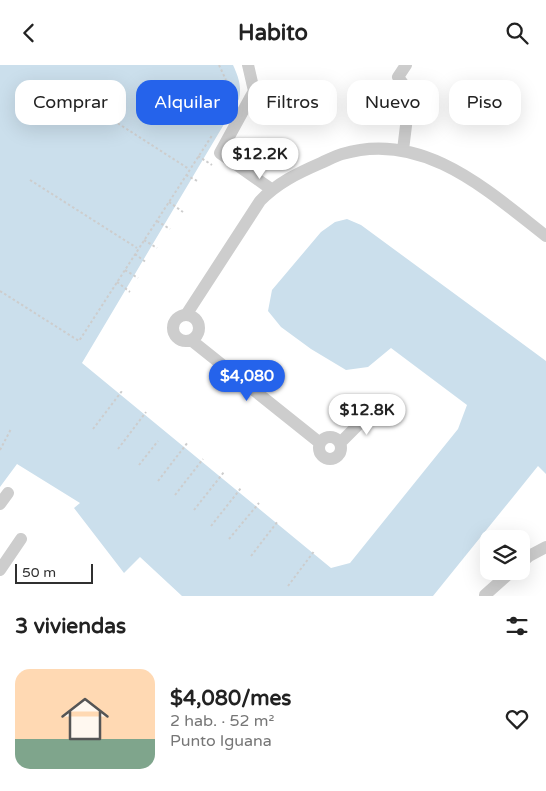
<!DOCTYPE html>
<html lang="es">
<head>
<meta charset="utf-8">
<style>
  :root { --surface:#fff; --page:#f6f6f6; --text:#222; --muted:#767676; --line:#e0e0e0; --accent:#2563eb }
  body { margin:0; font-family:"Varela Round",sans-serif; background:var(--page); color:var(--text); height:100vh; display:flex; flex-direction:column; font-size:19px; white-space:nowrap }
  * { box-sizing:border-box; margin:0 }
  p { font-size:16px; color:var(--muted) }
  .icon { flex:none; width:28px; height:28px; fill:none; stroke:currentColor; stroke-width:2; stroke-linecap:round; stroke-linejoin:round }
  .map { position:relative; height:531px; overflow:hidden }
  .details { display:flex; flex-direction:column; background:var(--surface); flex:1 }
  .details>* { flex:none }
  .banner { position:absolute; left:15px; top:15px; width:516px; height:45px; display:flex; gap:10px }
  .buttons { position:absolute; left:480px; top:465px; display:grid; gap:10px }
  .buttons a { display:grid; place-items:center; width:50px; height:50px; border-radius:10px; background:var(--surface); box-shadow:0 5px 20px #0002; font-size:25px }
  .scale { position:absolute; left:15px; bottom:12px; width:78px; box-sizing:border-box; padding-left:5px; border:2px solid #303030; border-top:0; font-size:14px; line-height:18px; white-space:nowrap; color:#303030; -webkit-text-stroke:4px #fff; paint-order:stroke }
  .price { position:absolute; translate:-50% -42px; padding:0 11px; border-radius:18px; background:#fff; color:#222; font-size:16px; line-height:32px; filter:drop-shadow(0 1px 2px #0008) }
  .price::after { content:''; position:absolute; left:50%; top:30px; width:15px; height:11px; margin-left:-8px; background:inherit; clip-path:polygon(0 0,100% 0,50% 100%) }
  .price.selected { background:var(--accent); color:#fff }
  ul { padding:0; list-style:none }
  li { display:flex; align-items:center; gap:15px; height:125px; padding:0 15px }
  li+li { border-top:1px solid var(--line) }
  li span { display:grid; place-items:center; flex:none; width:140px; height:100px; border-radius:15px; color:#555 }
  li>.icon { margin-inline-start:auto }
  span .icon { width:60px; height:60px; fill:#fffc; stroke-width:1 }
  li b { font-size:21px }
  h2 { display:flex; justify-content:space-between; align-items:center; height:60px; padding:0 15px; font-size:21px }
  .chip { padding:0 18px; border-radius:15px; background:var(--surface); box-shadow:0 5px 20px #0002; font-size:18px; line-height:45px }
  .chip.selected { background:var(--accent); color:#fff }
  header { display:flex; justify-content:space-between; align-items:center; height:65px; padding:0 15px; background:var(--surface); font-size:22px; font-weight:700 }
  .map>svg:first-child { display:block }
  .water { fill:#cbdfec }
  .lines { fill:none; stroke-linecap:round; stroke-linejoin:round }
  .path { stroke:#cdcdcd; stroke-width:2; stroke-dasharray:2.5 2.5; stroke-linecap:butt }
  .street { stroke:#cdcdcd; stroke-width:12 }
</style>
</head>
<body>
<header><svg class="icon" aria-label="back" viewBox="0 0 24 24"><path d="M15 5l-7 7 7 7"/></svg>Habito<svg class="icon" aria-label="search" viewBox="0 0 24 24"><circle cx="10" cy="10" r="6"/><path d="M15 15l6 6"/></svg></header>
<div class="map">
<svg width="546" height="531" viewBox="0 0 546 531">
  <rect width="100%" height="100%" fill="#fff"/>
  <path class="water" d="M0,0H233C238,11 242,21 239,34L82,298L331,503L350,498L458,364L467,340L391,283L368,302L346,305L311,284L281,262L268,246L272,225L321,167L335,157L347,154L361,160L546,296V409L538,401L433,531H182L140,492L124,508L74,443L80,438L17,399L0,422Z"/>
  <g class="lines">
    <path class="path" d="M219,0L226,15
      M80,34L189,104
      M198,91L212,100
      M186,110L199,117
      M30,115L137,183
      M169,137L183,147
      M157,156L170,164
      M144,175L157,183
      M135,189L147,198
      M125,205L138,213
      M117,217L130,227
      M0,226L79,276L213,69
      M93,364L122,326
      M118,384L146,347
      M0,385L11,364
      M139,400L158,376
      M158,416L188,377
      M175,430L203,394
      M194,445L224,407
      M211,461L241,423
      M229,474L259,438
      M251,491L278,456
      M288,521L315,485"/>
    <path class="street" d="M248,0L254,26L220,88L271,124
      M403,85L410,28L398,12L406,0
      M186,250L260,136C277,118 298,108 321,98C328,95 335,91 342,89C423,65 487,125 546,171
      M173 263a13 13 0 1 1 26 0a13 13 0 1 1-26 0Z
      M191,275L320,378
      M319 383a11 11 0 1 1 22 0a11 11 0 1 1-22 0Z
      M340,378L373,345
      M0,439L8,428
      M521,498L529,491L546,482
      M0,505L21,474
      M485,530L512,506"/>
  </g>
</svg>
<div class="buttons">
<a><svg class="icon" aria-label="layers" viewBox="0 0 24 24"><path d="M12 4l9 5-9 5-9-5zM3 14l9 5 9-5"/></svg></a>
</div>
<div class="scale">50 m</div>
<b class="price" style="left:260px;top:115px">$12.2K</b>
<b class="price selected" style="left:247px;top:337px">$4,080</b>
<b class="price" style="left:367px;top:371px">$12.8K</b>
<div class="banner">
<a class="chip">Comprar</a>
<a class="chip selected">Alquilar</a>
<a class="chip">Filtros</a>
<a class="chip">Nuevo</a>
<a class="chip">Piso</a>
</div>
</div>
<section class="details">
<h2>3 viviendas<svg class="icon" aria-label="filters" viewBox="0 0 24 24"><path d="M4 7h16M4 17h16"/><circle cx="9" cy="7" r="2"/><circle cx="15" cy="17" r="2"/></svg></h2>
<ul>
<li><span style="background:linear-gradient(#ffd9b3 70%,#7fa58c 0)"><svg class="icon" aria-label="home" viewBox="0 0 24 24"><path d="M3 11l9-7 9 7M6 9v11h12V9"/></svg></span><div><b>$4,080/mes</b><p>2 hab. · 52 m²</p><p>Punto Iguana</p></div><svg class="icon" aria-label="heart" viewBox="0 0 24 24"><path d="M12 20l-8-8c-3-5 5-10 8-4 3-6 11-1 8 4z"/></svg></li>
</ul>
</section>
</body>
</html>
